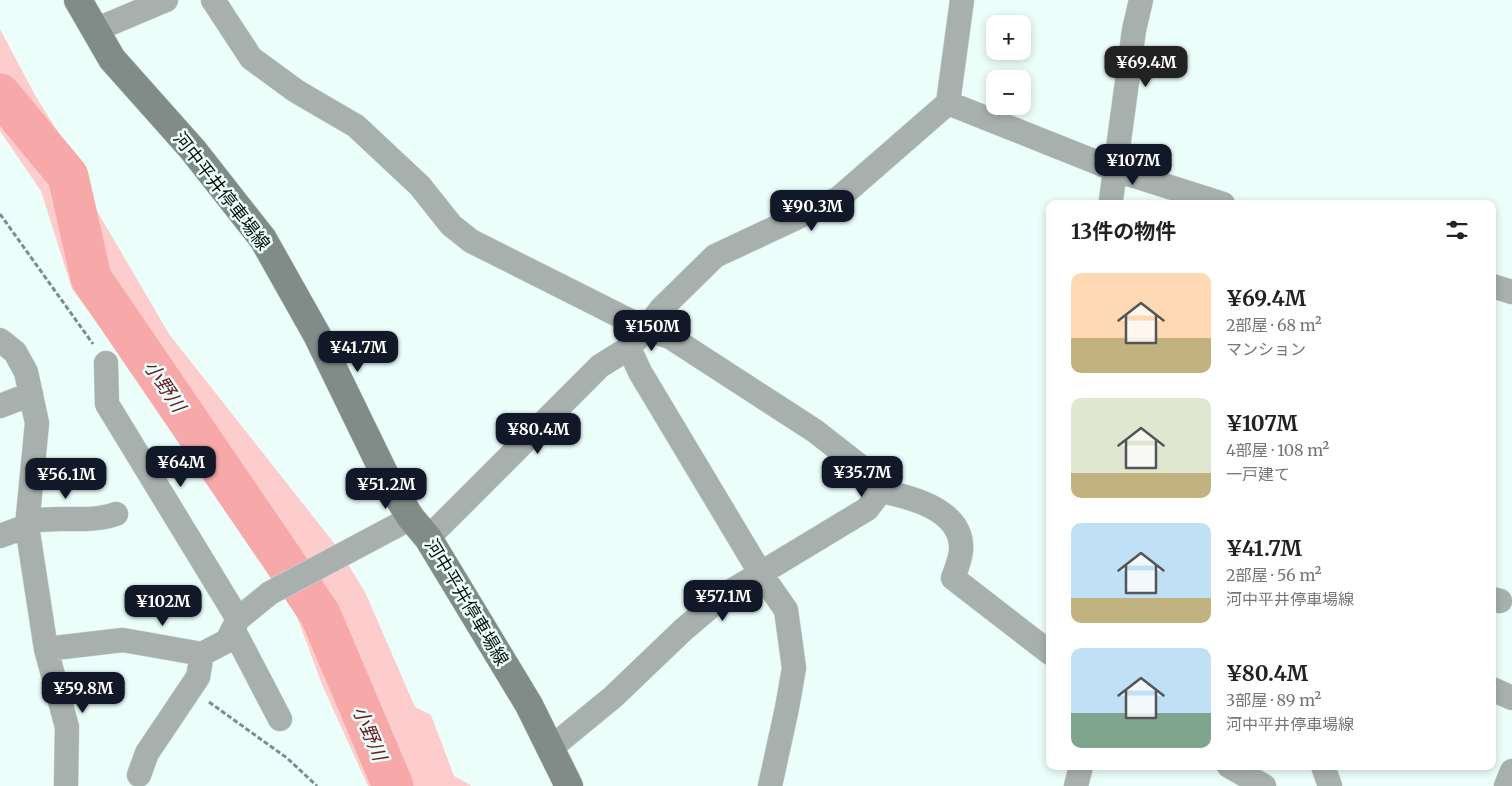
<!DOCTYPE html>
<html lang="ja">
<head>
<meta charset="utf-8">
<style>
  :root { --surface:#fff; --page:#f2f2f2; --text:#222; --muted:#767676; --accent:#111827 }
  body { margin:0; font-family:Merriweather,"Noto Sans JP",serif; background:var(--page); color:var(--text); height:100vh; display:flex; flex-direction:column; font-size:19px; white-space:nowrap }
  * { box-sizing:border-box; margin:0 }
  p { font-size:16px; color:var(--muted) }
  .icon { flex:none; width:28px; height:28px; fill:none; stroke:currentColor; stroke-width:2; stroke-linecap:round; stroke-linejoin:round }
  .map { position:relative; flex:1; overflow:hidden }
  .side { position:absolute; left:1046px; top:200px; width:450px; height:570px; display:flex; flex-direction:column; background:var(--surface); border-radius:10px; box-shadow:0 2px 8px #0003 }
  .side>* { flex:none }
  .controls { position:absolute; left:986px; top:15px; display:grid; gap:10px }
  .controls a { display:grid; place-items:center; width:45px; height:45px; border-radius:10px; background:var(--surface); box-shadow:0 2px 8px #0003; font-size:25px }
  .price { position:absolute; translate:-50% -42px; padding:0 11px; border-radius:10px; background:var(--accent); color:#fff; font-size:16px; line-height:32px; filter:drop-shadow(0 1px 2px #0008) }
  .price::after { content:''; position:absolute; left:50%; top:30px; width:15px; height:11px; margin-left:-8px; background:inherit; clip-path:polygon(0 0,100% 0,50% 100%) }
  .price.current { background:#222; color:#fff }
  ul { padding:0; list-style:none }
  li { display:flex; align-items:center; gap:15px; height:125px; padding:0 25px }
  li span { display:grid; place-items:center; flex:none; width:140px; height:100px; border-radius:10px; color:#555 }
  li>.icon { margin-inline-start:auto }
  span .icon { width:60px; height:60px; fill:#fffc; stroke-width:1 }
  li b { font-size:21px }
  h2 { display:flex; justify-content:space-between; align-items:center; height:60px; padding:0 25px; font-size:21px }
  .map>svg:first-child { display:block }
  .grass { fill:#fccdcc }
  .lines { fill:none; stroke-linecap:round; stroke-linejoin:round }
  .river { stroke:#f7a9a9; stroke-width:41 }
  .minor-casing { stroke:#c8d8d4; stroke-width:25 }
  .secondary-casing { stroke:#c8d8d4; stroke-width:29 }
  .path { stroke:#7f8c89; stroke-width:3; stroke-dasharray:5 2.5; stroke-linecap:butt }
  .minor { stroke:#a8b0ae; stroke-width:24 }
  .secondary { stroke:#818c89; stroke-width:28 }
  .labels { text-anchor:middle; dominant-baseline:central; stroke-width:5; stroke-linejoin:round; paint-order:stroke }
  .street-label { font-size:18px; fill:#0a100e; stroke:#ecfefa }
  .water-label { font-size:19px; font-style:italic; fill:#6c1822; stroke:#ecfefa }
</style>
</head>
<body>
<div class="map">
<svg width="1512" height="786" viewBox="0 0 1512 786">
  <rect width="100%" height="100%" fill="#ecfefa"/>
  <path class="grass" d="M0,29L36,97L63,140L93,204L169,334L338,548L365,592L415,707L431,715L454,776L472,786H368L323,687L281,574L72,289L41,191L0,131Z"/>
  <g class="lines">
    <path class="river" d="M0,94L68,176L91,278L320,614L393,786"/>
    <defs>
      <path id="minor" d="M213,0L251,58L296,91L356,126L420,186L451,225L471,241L646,329L670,337L815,431L870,474L881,491C911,497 964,510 961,551C960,560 956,570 953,578L1050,653
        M95,30L166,0
        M948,103L1116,170L1223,204
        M1112,204L1111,200L1134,30L1141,0
        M1492,286L1512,292
        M0,340L15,352L26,372L37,423L27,526L46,649L67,727L66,786
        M629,348L640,372L761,574L786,610L794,668L787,708L770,786
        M106,363L107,404L238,619
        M0,406L31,394
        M27,522C57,515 87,524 116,514
        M0,536L27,526
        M428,538L600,366L629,348L646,329L661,309L715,256L839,198L948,103L962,0
        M1492,599L1500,601
        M234,631L280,719
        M46,649L123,640L202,654L227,641L238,619L270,593L411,518
        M1492,689L1512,698
        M552,747L613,697L683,630L723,596L867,509L881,491
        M1229,766L1264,786
        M1323,766L1330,786
        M139,775L147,753L198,677L202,654
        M1076,786L1081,766
        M1506,786L1512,771"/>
      <path id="secondary" d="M78,0L112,59L193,150L263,239L317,335L389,483L411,518L428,538L529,705L569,786"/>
    </defs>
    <use href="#minor" class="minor-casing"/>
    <use href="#secondary" class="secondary-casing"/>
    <path class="path" d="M0,214L93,344
      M209,702L287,758L317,786"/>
    <use href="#minor" class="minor"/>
    <use href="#secondary" class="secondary"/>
  </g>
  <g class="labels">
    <g class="street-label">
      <text transform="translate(222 191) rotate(52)">河中平井停車場線</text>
      <text transform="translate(467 602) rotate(59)">河中平井停車場線</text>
    </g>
    <g class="water-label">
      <text transform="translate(165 386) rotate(56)">小野川</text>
      <text transform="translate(370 733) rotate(67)">小野川</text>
    </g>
  </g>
</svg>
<div class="controls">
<a>+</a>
<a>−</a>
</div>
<b class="price current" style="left:1146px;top:88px">¥69.4M</b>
<b class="price" style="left:1133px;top:186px">¥107M</b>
<b class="price" style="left:812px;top:232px">¥90.3M</b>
<b class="price" style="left:652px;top:352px">¥150M</b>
<b class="price" style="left:358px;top:373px">¥41.7M</b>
<b class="price" style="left:538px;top:455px">¥80.4M</b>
<b class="price" style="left:181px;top:488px">¥64M</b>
<b class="price" style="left:862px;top:498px">¥35.7M</b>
<b class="price" style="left:66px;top:500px">¥56.1M</b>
<b class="price" style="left:386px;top:510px">¥51.2M</b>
<b class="price" style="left:723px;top:622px">¥57.1M</b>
<b class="price" style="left:163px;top:627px">¥102M</b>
<b class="price" style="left:83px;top:714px">¥59.8M</b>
<section class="side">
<h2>13件の物件<svg class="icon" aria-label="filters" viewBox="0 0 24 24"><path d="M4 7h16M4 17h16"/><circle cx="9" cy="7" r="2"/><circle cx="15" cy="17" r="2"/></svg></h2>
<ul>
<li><span style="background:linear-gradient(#ffd9b3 65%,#c2b280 0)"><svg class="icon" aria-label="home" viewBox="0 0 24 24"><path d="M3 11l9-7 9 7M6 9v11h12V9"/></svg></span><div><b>¥69.4M</b><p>2部屋 · 68 m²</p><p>マンション</p></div></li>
<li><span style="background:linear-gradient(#dfe7d0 75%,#c2b280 0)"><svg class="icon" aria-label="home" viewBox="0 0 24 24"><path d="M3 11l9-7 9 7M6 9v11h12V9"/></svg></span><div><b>¥107M</b><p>4部屋 · 108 m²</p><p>一戸建て</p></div></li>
<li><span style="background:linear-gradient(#bfe0f5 75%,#c2b280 0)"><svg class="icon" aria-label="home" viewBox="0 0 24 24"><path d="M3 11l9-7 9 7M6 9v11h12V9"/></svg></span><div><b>¥41.7M</b><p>2部屋 · 56 m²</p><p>河中平井停車場線</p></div></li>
<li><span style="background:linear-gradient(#bfe0f5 65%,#7fa58c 0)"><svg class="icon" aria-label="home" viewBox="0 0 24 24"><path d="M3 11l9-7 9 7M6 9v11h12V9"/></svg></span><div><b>¥80.4M</b><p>3部屋 · 89 m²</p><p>河中平井停車場線</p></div></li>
</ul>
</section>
</div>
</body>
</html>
